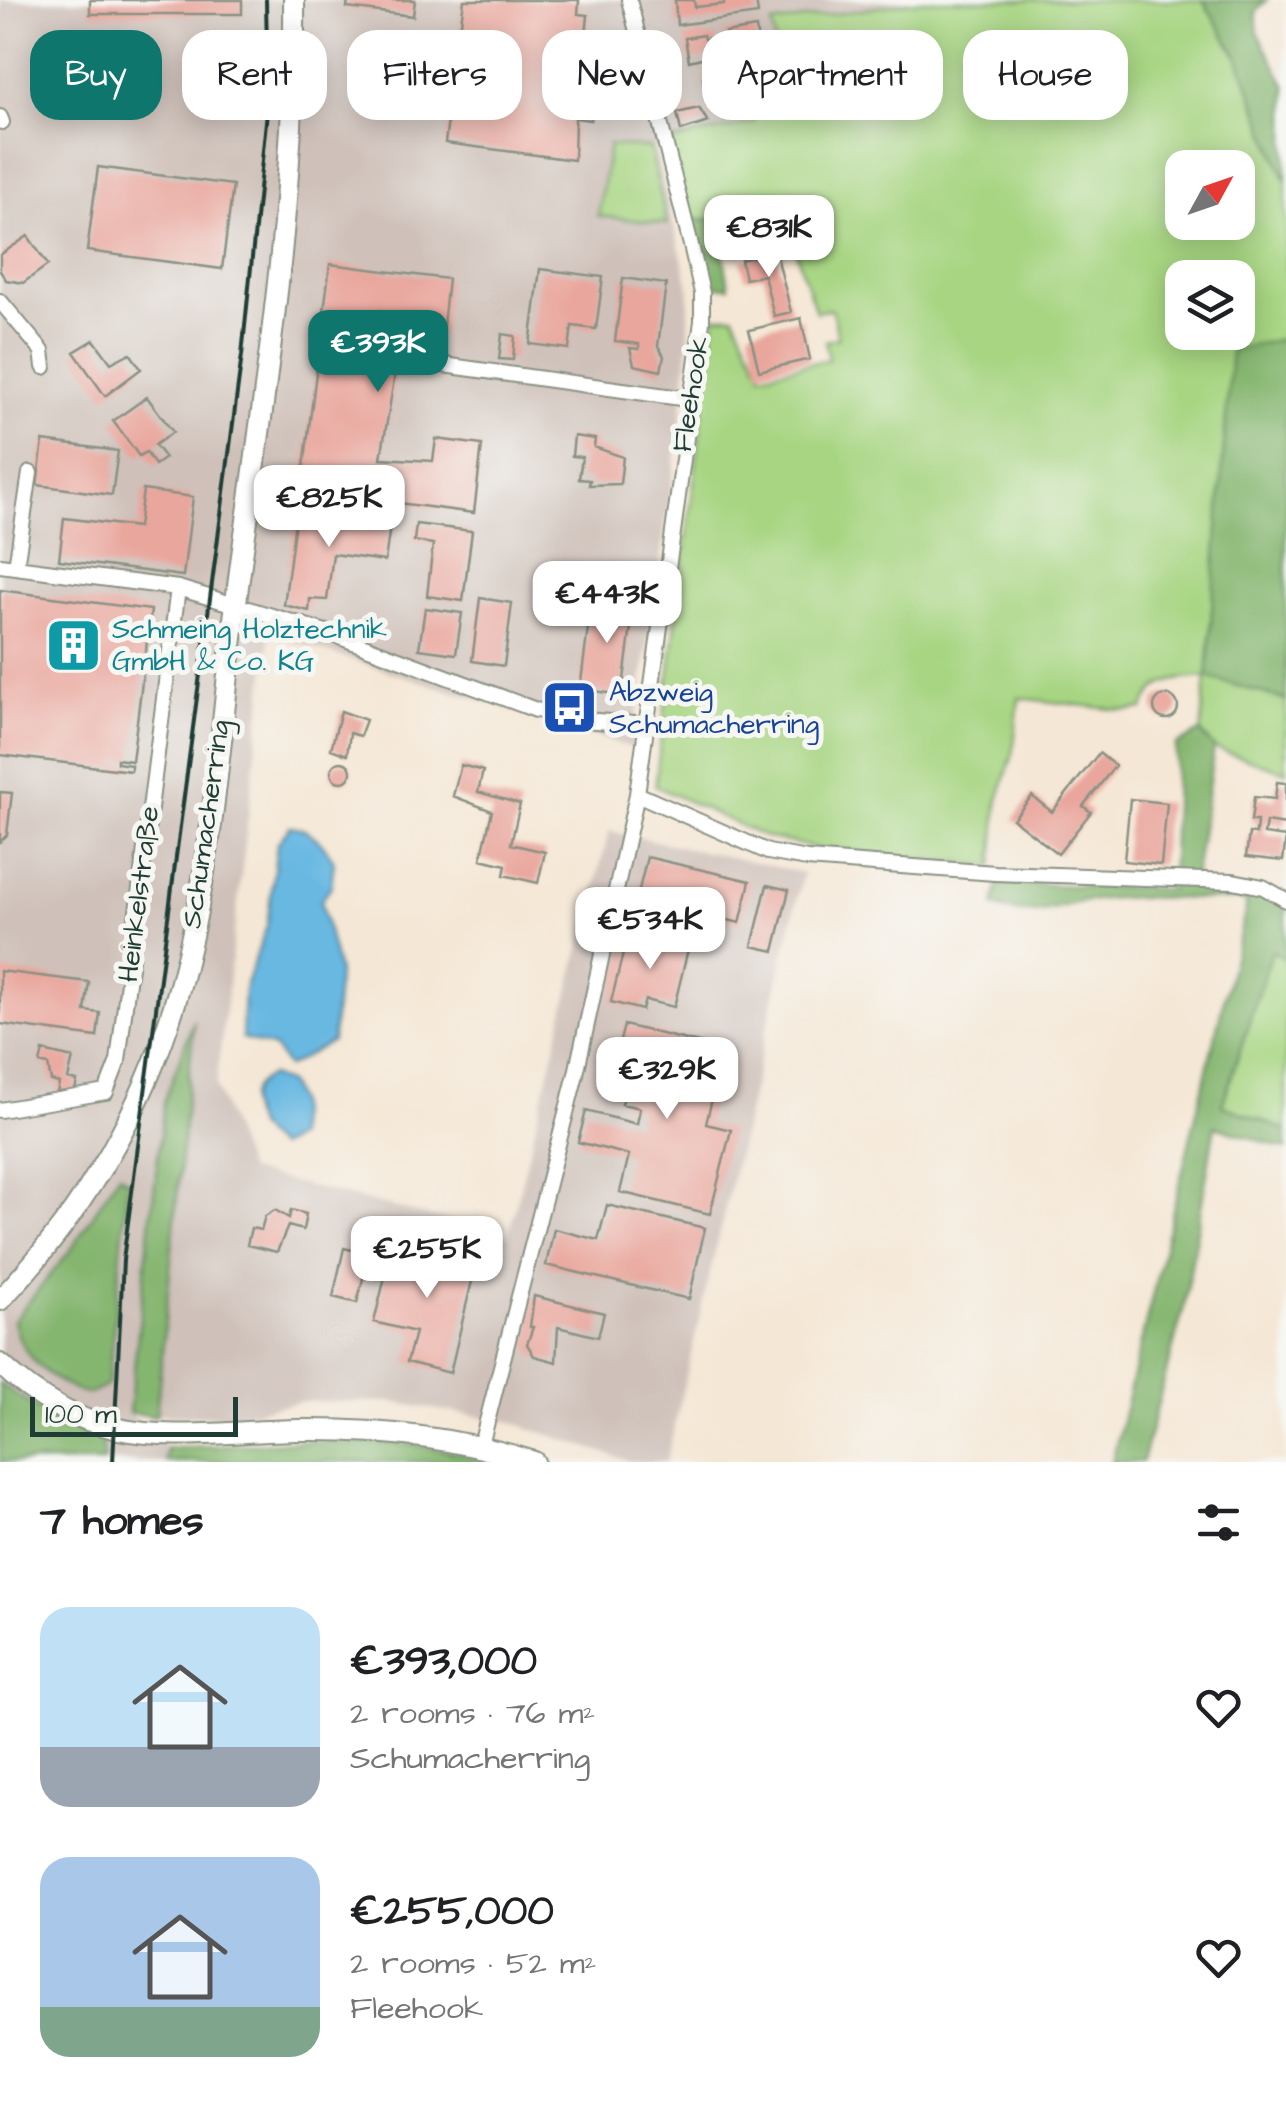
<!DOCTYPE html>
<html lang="en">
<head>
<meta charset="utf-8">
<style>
  :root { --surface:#fff; --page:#f2f2f2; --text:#202124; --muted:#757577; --accent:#0f766e }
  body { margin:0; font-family:"Architects Daughter",sans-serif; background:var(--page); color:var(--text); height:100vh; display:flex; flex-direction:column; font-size:38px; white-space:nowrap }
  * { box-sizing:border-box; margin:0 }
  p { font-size:32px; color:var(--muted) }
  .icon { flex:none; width:55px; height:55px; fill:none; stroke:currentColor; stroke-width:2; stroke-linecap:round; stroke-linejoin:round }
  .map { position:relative; height:1462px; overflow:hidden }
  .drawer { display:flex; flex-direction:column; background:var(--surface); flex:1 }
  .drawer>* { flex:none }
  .guide { position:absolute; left:30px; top:30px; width:1228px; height:90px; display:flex; gap:20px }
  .needle { width:65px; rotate:50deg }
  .tools { position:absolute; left:1165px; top:150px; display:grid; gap:20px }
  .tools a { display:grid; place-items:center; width:90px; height:90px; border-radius:20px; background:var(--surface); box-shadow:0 5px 25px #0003; font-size:50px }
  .scale { position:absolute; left:30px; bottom:25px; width:208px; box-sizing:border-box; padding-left:10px; border:5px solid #1f3d34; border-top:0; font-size:28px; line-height:35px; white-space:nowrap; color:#1f3d34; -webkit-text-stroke:8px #f6f6f2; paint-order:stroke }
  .price { position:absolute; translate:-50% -85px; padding:0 22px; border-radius:20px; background:#fff; color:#222; font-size:32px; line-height:65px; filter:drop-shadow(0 2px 5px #0008) }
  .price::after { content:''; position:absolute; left:50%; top:60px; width:30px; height:22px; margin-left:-15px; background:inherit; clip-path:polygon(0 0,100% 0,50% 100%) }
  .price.selected { background:var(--accent); color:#fff }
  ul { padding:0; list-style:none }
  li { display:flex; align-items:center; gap:30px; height:250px; padding:0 40px }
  li span { display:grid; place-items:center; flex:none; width:280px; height:200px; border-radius:30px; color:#555 }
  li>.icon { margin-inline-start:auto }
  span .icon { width:120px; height:120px; fill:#fffc; stroke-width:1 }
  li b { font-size:42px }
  h2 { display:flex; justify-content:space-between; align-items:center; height:120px; padding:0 40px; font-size:42px }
  .pill { padding:0 35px; border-radius:30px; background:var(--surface); box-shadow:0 5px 25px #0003; font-size:35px; line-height:90px }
  .pill.selected { background:var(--accent); color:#fff }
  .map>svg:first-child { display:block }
  .industrial { fill:#cfc1ba }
  .green { fill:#a7d582; stroke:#63895b; stroke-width:2.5; fill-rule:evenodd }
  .forest { fill:#85b670; stroke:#527a52; stroke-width:2.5 }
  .water { fill:#67b8e2; stroke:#437a8b; stroke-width:2.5 }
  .building { fill:#e9a69c; fill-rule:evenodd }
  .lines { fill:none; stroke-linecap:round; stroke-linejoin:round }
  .street-casing { stroke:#8a9284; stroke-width:18 }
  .secondary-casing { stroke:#8a9284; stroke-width:24 }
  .street { stroke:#fff; stroke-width:14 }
  .secondary { stroke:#fff; stroke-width:20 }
  .rail { stroke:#1f3d34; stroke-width:4 }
  .labels { text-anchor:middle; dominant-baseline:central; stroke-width:10; stroke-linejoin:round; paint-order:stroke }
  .street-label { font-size:28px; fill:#1f3d34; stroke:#f6f6f2 }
  .culture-label { font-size:28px; fill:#0d838f; stroke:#f6f6f2; text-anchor:start }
  .transit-label { font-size:28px; fill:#164399; stroke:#f6f6f2; text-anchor:start }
</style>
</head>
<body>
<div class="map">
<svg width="1286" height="1462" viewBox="0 0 1286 1462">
  <rect width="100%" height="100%" fill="#f6f6f2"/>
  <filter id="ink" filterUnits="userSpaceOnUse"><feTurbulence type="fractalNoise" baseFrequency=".01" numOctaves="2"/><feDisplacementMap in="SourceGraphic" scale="20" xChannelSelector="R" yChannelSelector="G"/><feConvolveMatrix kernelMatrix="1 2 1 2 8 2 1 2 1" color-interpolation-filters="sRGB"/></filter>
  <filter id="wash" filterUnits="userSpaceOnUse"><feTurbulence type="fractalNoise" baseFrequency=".0048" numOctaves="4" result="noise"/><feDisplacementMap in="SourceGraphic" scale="40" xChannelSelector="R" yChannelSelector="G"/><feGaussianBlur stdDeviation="2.25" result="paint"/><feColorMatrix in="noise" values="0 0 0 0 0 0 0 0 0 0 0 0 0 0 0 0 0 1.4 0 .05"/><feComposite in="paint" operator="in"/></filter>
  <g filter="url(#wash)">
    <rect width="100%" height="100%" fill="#f5e7d5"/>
    <path class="industrial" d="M0,0H923L773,24L781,77L755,122L654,146L689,286V337L682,413L632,748L270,634L216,1086L248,1171L508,1236L609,831L803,873L666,1462H632L507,1421L390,1402L304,1401L232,1416L131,1414L167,1448L165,1462H0Z"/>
    <path class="green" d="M923,0H1203L1239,60L1286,182V338L1231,351L1207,677L1286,700V772L1214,748L1201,732L1206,677C1176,679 1155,678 1143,709L1127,711L1019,698L1013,754L998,800L993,866L821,849L765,837L655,786L715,317L734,315L762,374L829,359L825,341L838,338L832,309L816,312L786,222L688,219L668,142L754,122L748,82L781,77L772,24ZM1182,168H1238V222H1182ZM1182,278H1238V332H1182Z
      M609,145L650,148L667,224L598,216Z
      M1272,950L1286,959V1130L1222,1106Z"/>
    <path class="forest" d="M1203,0H1267L1256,11L1258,33L1286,86V182L1239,60Z
      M688,219L786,221L793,241L723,251L729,287L706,286Z
      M1286,338V700L1207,677L1231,350Z
      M1200,732L1214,748L1193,889L1253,890L1286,904V959L1272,951L1222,1105L1286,1130V1149L1215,1126L1184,1307L1142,1462H1112L1247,904L1239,900C1192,900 1142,894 1095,900C1053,904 1042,921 994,906L998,883L1171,889L1176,745Z
      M194,1020L156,1416L129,1413L164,1102Z
      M119,1174L128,1181L108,1385L90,1394C55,1387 19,1355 14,1320L73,1247Z
      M0,1384L64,1425L103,1438V1462H0Z
      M300,1441L414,1444L506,1462H165L167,1448Z"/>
    <path class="water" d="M290,826C309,827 326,845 334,862L331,886L321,901L338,972L332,1041L287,1067L274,1048L242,1038L244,989L267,926L277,844Z
      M270,1076L288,1083L297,1103L296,1138L278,1147C251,1131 235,1091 270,1076Z"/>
    <g id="blocks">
      <path class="building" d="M90,0H242V14H90Z
        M348,0H415L413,16L347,8Z
        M464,0H579L578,14L588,15L586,36L600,38L598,53L613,51L601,100L624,103L622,118L592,113L591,120L575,118L574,160L445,143Z
        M675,0H694L695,7L724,4V0H756L758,14L677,25Z
        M756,28L759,49L728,54L725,33Z
        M703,35L704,39L715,37L718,54L689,61L685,38Z
        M744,71L746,84L705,91L703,78Z
        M699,108L708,122L681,131L677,113Z
        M98,167L233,185L222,269L87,251Z
        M28,236L48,265L23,283L6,280L0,271V255Z
        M776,252L791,312L774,316L764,275L745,279L741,260Z
        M330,264L448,279L442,335L395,329L392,354L398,355L381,458L433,461L436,439L482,445L474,513L301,490ZM360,325L377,327L374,352L357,350Z
        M540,269L603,277L596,329L572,326L569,349L530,344Z
        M623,278L666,284L658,346L664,356L661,371L634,365L630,348L639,349V344L615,341Z
        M801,318L810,359L759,371L749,330Z
        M502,334L515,336L513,360L499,359Z
        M94,340L111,363L130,353L141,369L105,396L74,352Z
        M147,397L173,432L155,445L165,458L155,465L146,452L139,456L113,421Z
        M574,436L595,439L594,447L623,457L620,484L589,485L590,480L579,479L582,457L572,456Z
        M43,441L118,451L112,495L37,485Z
        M143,490L193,497L183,576L59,560L64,518L138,527Z
        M297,506L391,519L385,561L333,554L327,600L310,599L309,611L284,605Z
        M416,524L472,531L463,601L427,596L433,544L414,541Z
        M0,590L151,610L132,761L117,759V763L131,765V771L0,755Z
        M592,597L634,603L622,695L580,689Z
        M480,598L512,603L504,666L472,661Z
        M425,608L462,613L456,654L419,649Z
        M1154 707a12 12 0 1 1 24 0a12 12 0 1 1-24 0Z
        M341,711L366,720L360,736L350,733L347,755L331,749Z
        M1099,753L1115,766L1083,806L1091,812L1058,854L1013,819L1032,796L1052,812Z
        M331 772a10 10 0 1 1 20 0a10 10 0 1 1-20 0Z
        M461,765L483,771L478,792L520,804L511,844L545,852L538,883L504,875L506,865L481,859L492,811L453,796Z
        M1277,782L1286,783V825L1266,822L1264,834L1286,837L1283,861L1246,857L1249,833L1256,834L1257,821H1251L1254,797L1275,799Z
        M0,792L12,793L7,835L0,842Z
        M1130,799L1167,803L1161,865L1124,861Z
        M647,857L750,881L740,923L637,898Z
        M767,885L789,890L774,951L752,946Z
        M636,932L689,945L674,1007L645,1000L642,1010L611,1002L626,941L634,943Z
        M0,971L89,982L85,1011L100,1013L97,1037L0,1024Z
        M624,1025L724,1049L706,1124L731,1130L710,1214L620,1192L629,1155L578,1142L586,1111L637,1124L640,1108L622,1104L635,1049L619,1045Z
        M43,1051L73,1058L68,1079L77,1081L75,1091L57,1094L59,1083L51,1081L48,1065L40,1063Z
        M607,1205L705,1228L689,1299L546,1265L554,1229L598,1240Z
        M275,1210L289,1218L291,1210L306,1214L303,1230L288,1226L277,1252L247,1245L251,1228L261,1230L265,1216Z
        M394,1240L477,1260L450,1373L407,1362L415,1332L374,1322Z
        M344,1248L369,1254L357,1303L333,1297Z
        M534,1296L604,1313L598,1337L558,1327L556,1362L534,1356L527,1344L533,1327H530Z"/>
    </g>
  </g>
  <g filter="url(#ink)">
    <use href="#blocks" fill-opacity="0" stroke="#8a9284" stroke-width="2.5"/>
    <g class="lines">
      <defs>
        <path id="street" d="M0,117L2,122
          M0,301L42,351L44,367
          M436,364L688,399
          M0,565L178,588L329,633L536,710L584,720L647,725
          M16,567L30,473
          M637,794L768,852L807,859L995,873L1233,881L1263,887L1286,900
          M0,1110L106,1092L118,1061L178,588
          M480,1449L576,1074L637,794L702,321V293L691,245L629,0"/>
        <path id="secondary" d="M0,1300C85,1212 149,1101 181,982C217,846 222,702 241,563C267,377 296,189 294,0
          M0,1364C100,1457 178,1432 300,1430C378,1429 460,1438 534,1462"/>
      </defs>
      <use href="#street" class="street-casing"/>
      <use href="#secondary" class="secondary-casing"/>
      <use href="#street" class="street"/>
      <use href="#secondary" class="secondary"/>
      <path class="rail" d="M113,1462L123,1260L242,355L268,102L266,0"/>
    </g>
  </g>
  <defs>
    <symbol id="building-square" viewBox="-11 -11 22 22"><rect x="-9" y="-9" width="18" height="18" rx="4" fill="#0f9aa8" stroke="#f6f6f2"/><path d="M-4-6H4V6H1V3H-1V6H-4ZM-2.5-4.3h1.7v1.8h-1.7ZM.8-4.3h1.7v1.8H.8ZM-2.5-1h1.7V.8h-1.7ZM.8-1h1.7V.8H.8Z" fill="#fff"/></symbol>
    <symbol id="bus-square" viewBox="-11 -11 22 22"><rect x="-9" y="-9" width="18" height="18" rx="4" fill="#1a4fb4" stroke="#f6f6f2"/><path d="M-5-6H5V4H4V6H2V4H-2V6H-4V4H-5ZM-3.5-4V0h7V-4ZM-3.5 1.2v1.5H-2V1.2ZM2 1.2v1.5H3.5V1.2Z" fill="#fff"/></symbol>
  </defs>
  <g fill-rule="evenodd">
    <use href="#building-square" x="42" y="614" width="63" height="63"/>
    <use href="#bus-square" x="538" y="676" width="63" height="63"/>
  </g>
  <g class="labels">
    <g class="street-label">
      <text transform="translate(691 394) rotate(-81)">Fleehook</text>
      <text transform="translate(206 824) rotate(-82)">Schumacherring</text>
      <text transform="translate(139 894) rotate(-83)">Heinkelstraße</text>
    </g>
    <g class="culture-label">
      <text x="112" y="629">Schmeing Holztechnik<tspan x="112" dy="32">GmbH &amp; Co. KG</tspan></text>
    </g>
    <g class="transit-label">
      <text x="609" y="692">Abzweig<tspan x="609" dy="32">Schumacherring</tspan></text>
    </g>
  </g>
</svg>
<div class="tools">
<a><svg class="needle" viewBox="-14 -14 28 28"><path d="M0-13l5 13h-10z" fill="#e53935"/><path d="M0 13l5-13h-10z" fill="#757577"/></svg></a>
<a><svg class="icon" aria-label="layers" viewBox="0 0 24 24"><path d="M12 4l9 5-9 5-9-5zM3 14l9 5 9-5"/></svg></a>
</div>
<div class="scale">100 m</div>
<b class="price" style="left:769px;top:280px">€831K</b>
<b class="price selected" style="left:378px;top:395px">€393K</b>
<b class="price" style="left:329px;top:550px">€825K</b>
<b class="price" style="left:607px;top:646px">€443K</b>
<b class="price" style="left:650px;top:972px">€534K</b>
<b class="price" style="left:667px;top:1122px">€329K</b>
<b class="price" style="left:427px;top:1301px">€255K</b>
<div class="guide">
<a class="pill selected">Buy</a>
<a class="pill">Rent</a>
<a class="pill">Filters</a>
<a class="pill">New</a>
<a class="pill">Apartment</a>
<a class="pill">House</a>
</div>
</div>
<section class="drawer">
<h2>7 homes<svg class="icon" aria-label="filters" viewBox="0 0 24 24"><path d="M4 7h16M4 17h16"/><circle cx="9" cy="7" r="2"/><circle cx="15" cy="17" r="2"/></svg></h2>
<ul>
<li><span style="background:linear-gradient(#bfe0f5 70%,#9aa5b1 0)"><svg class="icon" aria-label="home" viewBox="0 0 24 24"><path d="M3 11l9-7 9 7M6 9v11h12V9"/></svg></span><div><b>€393,000</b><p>2 rooms · 76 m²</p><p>Schumacherring</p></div><svg class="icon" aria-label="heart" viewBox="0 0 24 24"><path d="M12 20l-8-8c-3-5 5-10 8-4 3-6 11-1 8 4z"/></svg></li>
<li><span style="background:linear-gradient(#a9c7e8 75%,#7fa58c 0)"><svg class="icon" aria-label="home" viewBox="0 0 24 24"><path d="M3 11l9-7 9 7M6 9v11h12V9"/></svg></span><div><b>€255,000</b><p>2 rooms · 52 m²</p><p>Fleehook</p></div><svg class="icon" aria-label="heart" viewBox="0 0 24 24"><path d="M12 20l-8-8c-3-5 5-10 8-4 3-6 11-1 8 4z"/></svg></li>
</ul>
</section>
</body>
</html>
